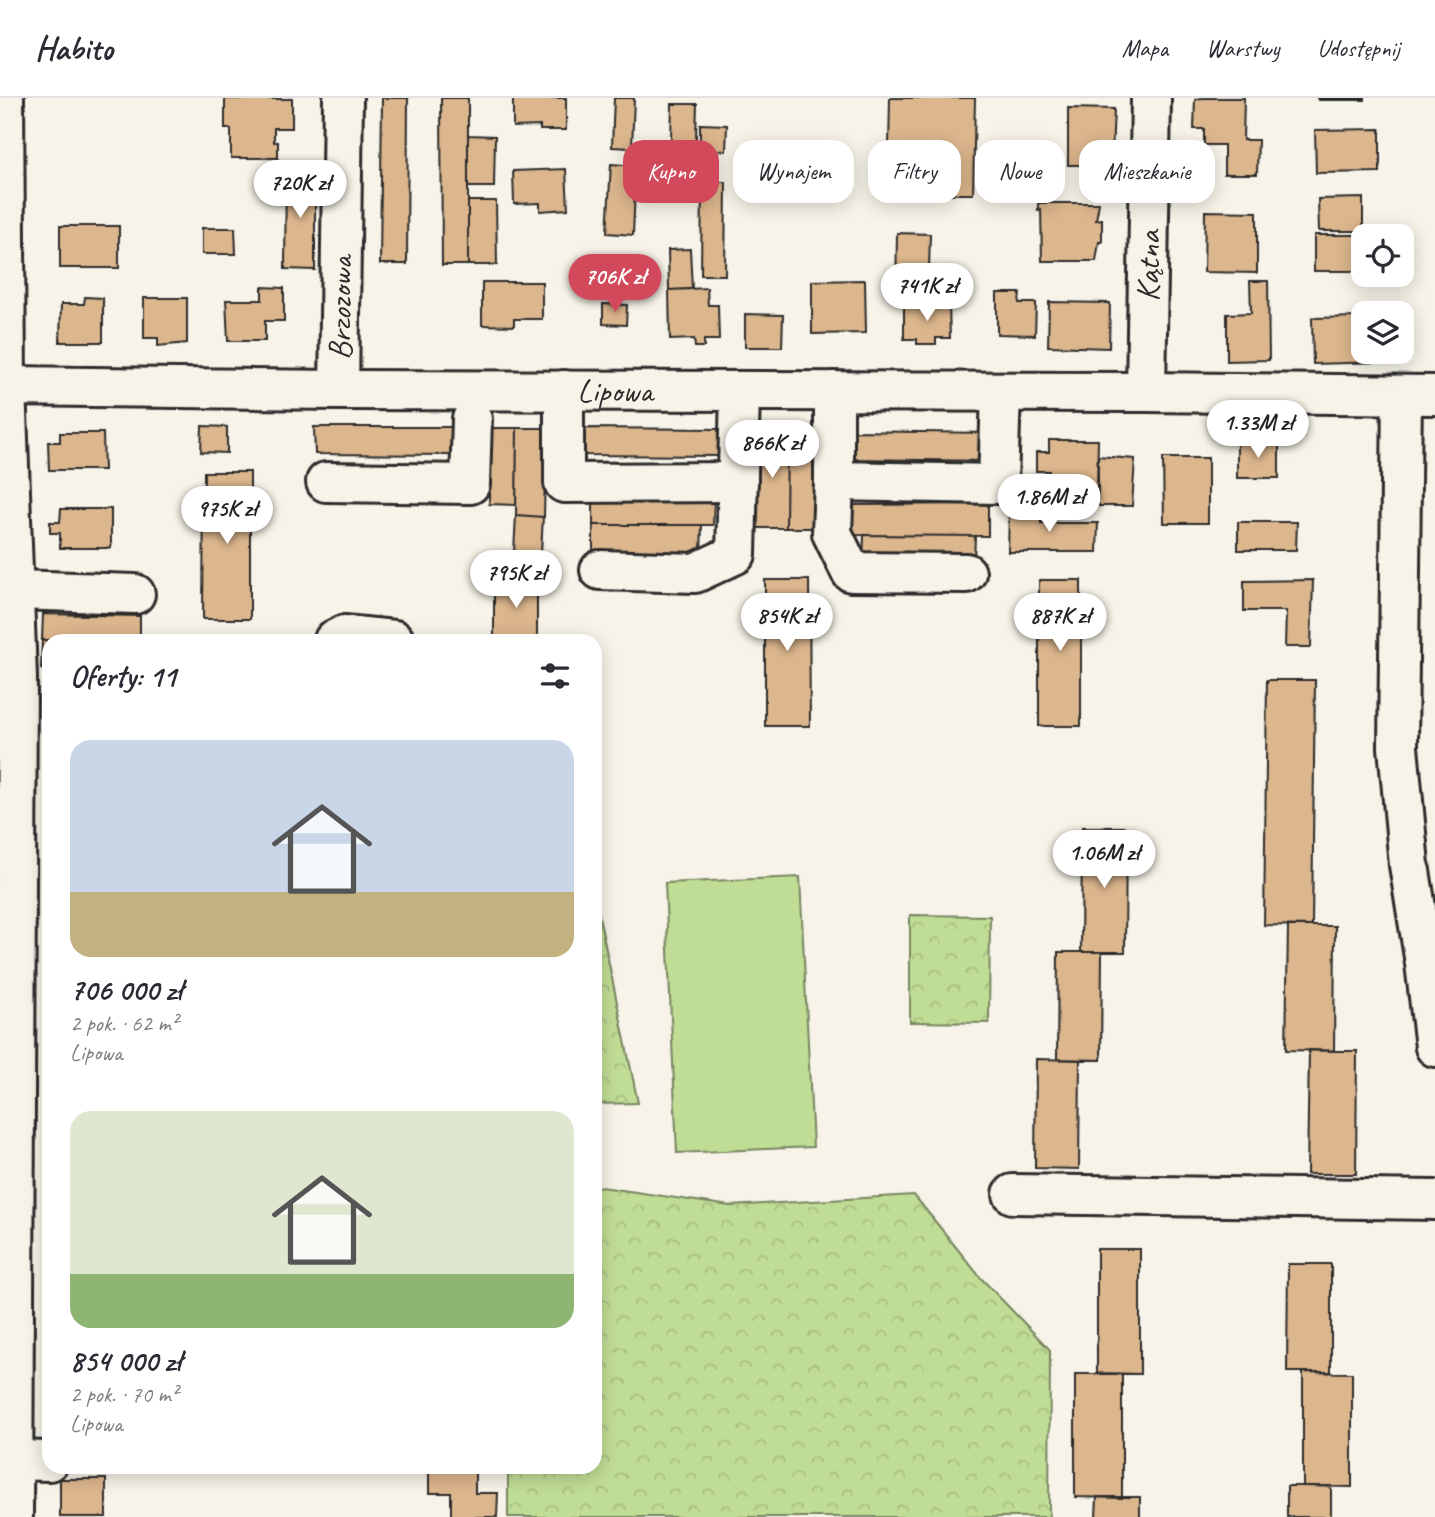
<!DOCTYPE html>
<html lang="pl">
<head>
<meta charset="utf-8">
<style>
  :root { --surface:#fff; --page:#f7f7f7; --text:#2b2b33; --muted:#7c7c81; --line:#e1e1e2; --accent:#d1495b }
  body { margin:0; font-family:Caveat,sans-serif; background:var(--page); color:var(--text); height:100vh; display:flex; flex-direction:column; font-size:26px; white-space:nowrap }
  * { box-sizing:border-box; margin:0 }
  p { font-size:23px; color:var(--muted) }
  .icon { flex:none; width:38px; height:38px; fill:none; stroke:currentColor; stroke-width:2; stroke-linecap:round; stroke-linejoin:round }
  .map { position:relative; flex:1; overflow:hidden }
  .drawer { position:absolute; left:42px; top:536px; width:560px; height:840px; display:flex; flex-direction:column; background:var(--surface); border-radius:21px; box-shadow:0 4px 18px #0003 }
  .drawer>* { flex:none }
  .top-card { position:absolute; left:623px; top:42px; width:665px; height:63px; display:flex; gap:14px }
  .buttons { position:absolute; left:1351px; top:126px; display:grid; gap:14px }
  .buttons a { display:grid; place-items:center; width:63px; height:63px; border-radius:14px; background:var(--surface); box-shadow:0 4px 18px #0003; font-size:35px }
  .price { position:absolute; translate:-50% -60px; padding:0 16px; border-radius:24px; background:#fff; color:#222; font-size:23px; line-height:46px; filter:drop-shadow(0 2px 4px #0008) }
  .price::after { content:''; position:absolute; left:50%; top:42px; width:21px; height:16px; margin-left:-10px; background:inherit; clip-path:polygon(0 0,100% 0,50% 100%) }
  .price.active { background:var(--accent); color:#fff }
  ul { padding:0; list-style:none }
  li { display:grid; align-content:center; gap:14px; height:371px; padding:0 28px }
  li span { display:grid; place-items:center; height:217px; border-radius:21px; color:#555 }
  li>.icon { margin-inline-start:auto }
  span .icon { width:126px; height:126px; fill:#fffc; stroke-width:1 }
  li b { font-size:30px }
  h2 { display:flex; justify-content:space-between; align-items:center; height:84px; padding:0 28px; font-size:30px }
  .chip { padding:0 24px; border-radius:21px; background:var(--surface); box-shadow:0 4px 18px #0003; font-size:24px; line-height:63px }
  .chip.active { background:var(--accent); color:#fff }
  header { display:flex; align-items:center; gap:42px; box-sizing:border-box; height:98px; padding:0 35px; background:var(--surface); border-bottom:2px solid var(--line) }
  header strong { font-size:33px }
  nav { display:flex; gap:38px; margin-inline-start:auto; font-size:24px }
  .map>svg:first-child { display:block }
  .park { fill:url(#park-crowns); stroke:#768460; stroke-width:2 }
  .pitch { fill:#c0dd95; stroke:#768460; stroke-width:2 }
  .building { fill:#dcb68d; stroke:#2b2b2b; stroke-width:2 }
  .lines { fill:none; stroke-linecap:round; stroke-linejoin:round }
  .minor-casing { stroke:#2b2b2b; stroke-width:44 }
  .minor { stroke:#f7f3e8; stroke-width:38 }
  .labels { text-anchor:middle; dominant-baseline:central; stroke-width:6; stroke-linejoin:round; paint-order:stroke }
  .street-label { font-size:33px; fill:#2b2b2b; stroke:#f7f3e8 }
</style>
</head>
<body>
<header>
<strong>Habito</strong>
<nav><a>Mapa</a><a>Warstwy</a><a>Udostępnij</a></nav>
</header>
<div class="map">
<svg width="1435" height="1419" viewBox="0 0 1435 1419">
  <defs>
    <pattern id="park-crowns" width="20" height="18" patternUnits="userSpaceOnUse" patternTransform="scale(1.75)"><rect width="20" height="18" fill="#c0dd95"/><path d="M2 6a3 3 0 1 1 6 0M12 15a3 3 0 1 1 6 0" fill="none" stroke="#a5be81"/></pattern>
  </defs>
  <rect width="100%" height="100%" fill="#f7f3e8"/>
  <filter id="ink" filterUnits="userSpaceOnUse"><feTurbulence type="fractalNoise" baseFrequency=".0143" numOctaves="2"/><feDisplacementMap in="SourceGraphic" scale="14" xChannelSelector="R" yChannelSelector="G"/><feConvolveMatrix kernelMatrix="1 2 1 2 8 2 1 2 1" color-interpolation-filters="sRGB"/></filter>
  <g filter="url(#ink)">
    <path class="park" d="M595,799L638,1005L595,1006Z
      M910,817L990,818L989,925L910,924Z
      M595,1088L730,1108L914,1097L980,1179L1050,1252L1049,1419H508V1369L595,1368Z"/>
    <path class="pitch" d="M800,779L813,1049L677,1055L665,785Z"/>
    <path class="building" d="M382,0H408L407,166H380Z
      M441,0H468V167H442Z
      M513,0H566V32H540V28L513,29Z
      M614,0H634L632,50L612,49Z
      M890,0H975L973,96H888Z
      M1203,0H1244L1243,42H1258L1257,76H1224V47H1204V31H1194L1195,1Z
      M1318,0H1365V2H1318Z
      M225,1H292V30H274V44H278V60H231V31H225Z
      M672,6H697L695,75H670Z
      M1068,10L1114,11L1112,55L1092,54V67H1068Z
      M700,26L727,27L726,53L700,51Z
      M1380,31V74L1316,75L1315,32Z
      M468,37L495,38L494,89H468Z
      M1029,60V90L1003,89V61Z
      M611,66L636,68L633,137L607,135Z
      M566,71L568,111L540,113V105L514,106L513,73Z
      M286,72L315,73V172L285,171Z
      M659,73L688,75L686,101L657,99Z
      M702,84H726L725,177H701Z
      M1363,100V133H1319L1318,101Z
      M468,103H496L497,167H468Z
      M1038,105H1099L1096,122L1102,121V144H1099L1096,163H1042L1041,111L1038,112Z
      M1205,113L1257,114V175L1204,174Z
      M60,128H119V170H60Z
      M202,130H235L236,156H202Z
      M897,135L930,136L928,207L904,206V195H896Z
      M1314,137H1364L1363,173H1314Z
      M690,151L692,191L669,192L668,152Z
      M865,182L866,235L812,236V183Z
      M1250,183H1268L1269,262L1227,263V216L1251,215Z
      M482,184H542V221H514V228L482,227Z
      M262,189L284,190V223H265V243H228L226,202H262Z
      M707,190L708,207H718L719,242H704V249H695L694,241L670,242L669,192Z
      M997,195H1020L1019,205H1036L1035,237L997,236Z
      M85,199L103,200V244H60L61,206H84Z
      M144,200H187V245L158,248V240H144Z
      M1049,204L1110,205L1109,250L1048,248Z
      M603,206L627,207L626,227L603,226Z
      M904,206H949L950,240H936V246H917V241H904Z
      M745,216L783,217L782,249H745Z
      M1363,219V254H1384V264L1313,266L1312,220Z
      M202,328L227,329V355L201,354Z
      M314,329H452V357L315,356Z
      M490,330H517L516,407L489,406Z
      M517,330H546L544,419L516,417Z
      M581,330L719,331L718,358L581,357Z
      M759,333L787,334L786,430H757Z
      M851,333L989,335V363L851,361Z
      M787,334H815L814,430H786Z
      M60,335H103L104,372H49L48,344H60Z
      M1049,342H1098L1097,391L1049,390V373H1036V354H1049Z
      M1237,344H1279V380H1237Z
      M1098,358L1135,361L1132,408H1098Z
      M1163,360H1208V425H1164Z
      M204,374H250V521H203Z
      M593,401H714L713,427H593Z
      M988,406V438L850,437V407Z
      M61,411H111V450H60V435H50V424H60Z
      M1009,411H1041V425H1098L1097,454H1008Z
      M516,417L543,419L541,455L514,454Z
      M1238,424H1297L1296,452H1238Z
      M593,427H702L701,457L593,456Z
      M864,437L975,438L974,464L863,463Z
      M537,482V542H494V483Z
      M765,482H809L810,628H765Z
      M1039,482H1081V628H1039Z
      M1313,482L1311,549H1285L1286,513H1244V483Z
      M43,516L140,518V542H42Z
      M42,542L49,543V572L41,571Z
      M1267,582H1315L1312,828L1264,827Z
      M44,625H49V653H44Z
      M1082,729H1126L1125,854H1081Z
      M1288,828H1335L1334,953L1286,952Z
      M1058,854H1102L1101,962L1057,961Z
      M1309,952L1357,953L1356,1076H1307Z
      M1036,961L1080,962L1079,1071L1035,1070Z
      M1097,1151H1140V1276L1097,1275Z
      M1288,1166H1331V1274H1287Z
      M1303,1274L1352,1275V1389L1303,1388Z
      M1075,1276H1122V1400L1075,1399Z
      M429,1368H475V1395H498L497,1419H451V1395H429Z
      M60,1381H106V1419H60Z
      M1287,1388H1331V1419H1287Z
      M1097,1399H1140V1419H1096Z"/>
    <g class="lines">
      <defs>
        <g id="minor">
          <path d="M4,0L6,288L17,579L13,1419"/>
          <path id="s1" d="M6,288L339,292L1146,294L1435,297"/>
          <path id="s2" d="M339,292L343,0"/>
          <path d="M564,292V385L738,384"/>
          <path d="M834,293V383L998,386L1001,294"/>
          <path id="s3" d="M1146,294L1151,0"/>
          <path d="M1402,297L1398,649L1409,767L1425,865L1435,949"/>
          <path d="M834,383L832,435L851,474L966,475"/>
          <path d="M326,384L470,386L472,321"/>
          <path d="M600,472L695,475L736,456L740,293"/>
          <path d="M16,492L135,496"/>
          <path d="M334,542L344,537L394,542"/>
          <path d="M1013,1096L1435,1102"/>
          <path d="M14,1362L49,1363"/>
        </g>
      </defs>
      <use href="#minor" class="minor-casing"/>
      <use href="#minor" class="minor"/>
    </g>
  </g>
  <g class="labels">
    <g class="street-label">
      <text stroke="none"><textPath href="#s3" startOffset="126">Kątna</textPath></text>
      <text stroke="none"><textPath href="#s2" startOffset="82">Brzozowa</textPath></text>
      <text stroke="none"><textPath href="#s1" startOffset="609">Lipowa</textPath></text>
    </g>
  </g>
</svg>
<div class="buttons">
<a><svg class="icon" aria-label="locate" viewBox="0 0 24 24"><circle cx="12" cy="12" r="6"/><path d="M12 2v4M12 18v4M2 12h4M18 12h4"/></svg></a>
<a><svg class="icon" aria-label="layers" viewBox="0 0 24 24"><path d="M12 4l9 5-9 5-9-5zM3 14l9 5 9-5"/></svg></a>
</div>
<b class="price" style="left:300px;top:122px">720K zł</b>
<b class="price active" style="left:615px;top:216px">706K zł</b>
<b class="price" style="left:927px;top:225px">741K zł</b>
<b class="price" style="left:1258px;top:362px">1.33M zł</b>
<b class="price" style="left:772px;top:382px">866K zł</b>
<b class="price" style="left:1049px;top:436px">1.86M zł</b>
<b class="price" style="left:227px;top:448px">975K zł</b>
<b class="price" style="left:516px;top:512px">795K zł</b>
<b class="price" style="left:787px;top:555px">854K zł</b>
<b class="price" style="left:1060px;top:555px">887K zł</b>
<b class="price" style="left:1104px;top:792px">1.06M zł</b>
<div class="top-card">
<a class="chip active">Kupno</a>
<a class="chip">Wynajem</a>
<a class="chip">Filtry</a>
<a class="chip">Nowe</a>
<a class="chip">Mieszkanie</a>
</div>
<section class="drawer">
<h2>Oferty: 11<svg class="icon" aria-label="filters" viewBox="0 0 24 24"><path d="M4 7h16M4 17h16"/><circle cx="9" cy="7" r="2"/><circle cx="15" cy="17" r="2"/></svg></h2>
<ul>
<li><span style="background:linear-gradient(#c9d6e8 70%,#c2b280 0)"><svg class="icon" aria-label="home" viewBox="0 0 24 24"><path d="M3 11l9-7 9 7M6 9v11h12V9"/></svg></span><div><b>706 000 zł</b><p>2 pok. · 62 m²</p><p>Lipowa</p></div></li>
<li><span style="background:linear-gradient(#dfe7d0 75%,#8fb573 0)"><svg class="icon" aria-label="home" viewBox="0 0 24 24"><path d="M3 11l9-7 9 7M6 9v11h12V9"/></svg></span><div><b>854 000 zł</b><p>2 pok. · 70 m²</p><p>Lipowa</p></div></li>
</ul>
</section>
</div>
</body>
</html>
